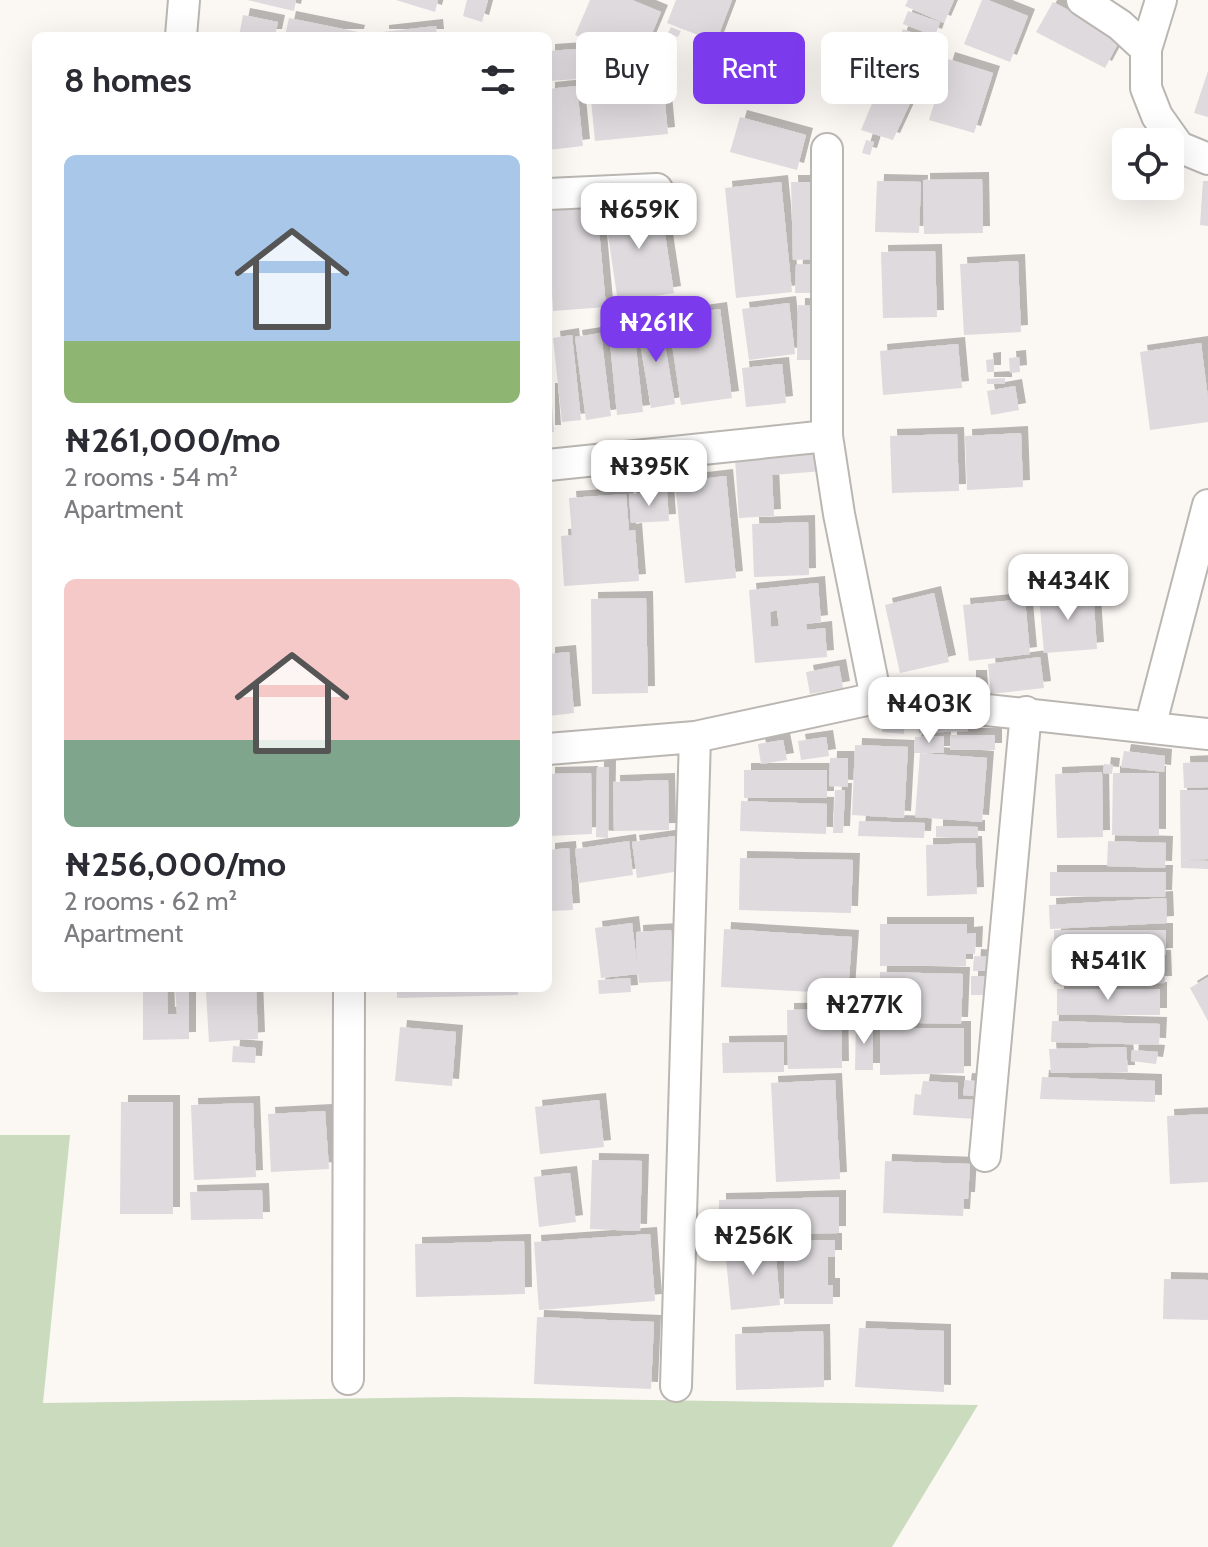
<!DOCTYPE html>
<html lang="en">
<head>
<meta charset="utf-8">
<style>
  :root { --surface:#fff; --page:#f7f7f7; --text:#2b2b33; --muted:#7c7c81; --accent:#7c3aed }
  body { margin:0; font-family:Cabin,sans-serif; background:var(--page); color:var(--text); height:100vh; display:flex; flex-direction:column; font-size:30px; white-space:nowrap }
  * { box-sizing:border-box; margin:0 }
  p { font-size:26px; color:var(--muted) }
  .icon { flex:none; width:44px; height:44px; fill:none; stroke:currentColor; stroke-width:2; stroke-linecap:round; stroke-linejoin:round }
  .map { position:relative; flex:1; overflow:hidden }
  .sheet { position:absolute; left:32px; top:32px; width:520px; height:960px; display:flex; flex-direction:column; background:var(--surface); border-radius:12px; box-shadow:0 8px 32px #0002 }
  .sheet>* { flex:none }
  .hud { position:absolute; left:576px; top:32px; width:512px; height:72px; display:flex; gap:16px }
  .fabs { position:absolute; left:1112px; top:128px; display:grid; gap:16px }
  .fabs a { display:grid; place-items:center; width:72px; height:72px; border-radius:12px; background:var(--surface); box-shadow:0 8px 32px #0002; font-size:40px }
  .price { position:absolute; translate:-50% -68px; padding:0 18px; border-radius:16px; background:#fff; color:#222; font-size:26px; line-height:52px; filter:drop-shadow(0 2px 4px #0008) }
  .price::after { content:''; position:absolute; left:50%; top:48px; width:24px; height:18px; margin-left:-12px; background:inherit; clip-path:polygon(0 0,100% 0,50% 100%) }
  .price.on { background:var(--accent); color:#fff }
  ul { padding:0; list-style:none }
  li { display:grid; align-content:center; gap:16px; height:424px; padding:0 32px }
  li span { display:grid; place-items:center; height:248px; border-radius:12px; color:#555 }
  li>.icon { margin-inline-start:auto }
  span .icon { width:144px; height:144px; fill:#fffc; stroke-width:1 }
  li b { font-size:34px }
  h2 { display:flex; justify-content:space-between; align-items:center; height:96px; padding:0 32px; font-size:34px }
  .pill { padding:0 28px; border-radius:12px; background:var(--surface); box-shadow:0 8px 32px #0002; font-size:28px; line-height:72px }
  .pill.on { background:var(--accent); color:#fff }
  .map>svg:first-child { display:block }
  .green { fill:#cbdbbe }
  .building { fill:#dedade; fill-rule:evenodd; filter:url(#shadow) }
  .lines { fill:none; stroke-linecap:round; stroke-linejoin:round }
  .street-casing { stroke:#bab6b2; stroke-width:34 }
  .street { stroke:#fff; stroke-width:30 }
</style>
</head>
<body>
<div class="map">
<svg width="1208" height="1547" viewBox="0 0 1208 1547">
  <defs>
    <filter id="shadow"><feDropShadow dx="7" dy="-7" stdDeviation="0" flood-color="#0004"/></filter>
  </defs>
  <rect width="100%" height="100%" fill="#fbf7f3"/>
  <path class="green" d="M0,1135H70L43,1403L455,1397L978,1405L892,1547H0Z"/>
  <path class="building" d="M247,0H296L294,11Z
    M396,0H438L435,12Z
    M467,0H488L482,22L463,16Z
    M590,0H632L661,12L640,62L575,35Z
    M676,0H732L716,42L667,23Z
    M908,0H954L944,23L905,6Z
    M982,0H988L1028,16L1010,62L964,44Z
    M1053,2L1121,38L1105,68L1036,32Z
    M908,11L940,22L935,36L903,24Z
    M243,15L278,22L275,36H239Z
    M289,18L358,32L357,36H285Z
    M436,26L437,36H382V32Z
    M671,27L681,31L678,37L668,33Z
    M903,29L938,43L893,140L861,130Z
    M577,49L579,79L548,81V51Z
    M948,59L993,73L974,133L929,120Z
    M1208,71V117L1194,113Z
    M663,83L668,134L595,141L590,89Z
    M577,86L583,146L548,150V89Z
    M740,117L806,135L797,170L730,152Z
    M866,140L874,142L870,155L862,153Z
    M982,179L983,233L924,234L923,180Z
    M877,181L921,182L919,233L875,232Z
    M1203,181H1208V226L1200,225Z
    M781,182L792,292L736,298L725,188Z
    M791,182H816L817,259L793,260Z
    M660,201L674,293L618,302L604,209Z
    M597,207L606,307L553,311L548,211Z
    M935,251L937,317L883,318L881,252Z
    M1018,261L1021,332L964,335L960,264Z
    M796,264L817,265L816,293H795Z
    M789,303L795,354L749,360L742,309Z
    M798,305L822,306L821,360H797Z
    M720,309L732,398L681,405L668,317L692,313L695,334L702,333L699,312Z
    M661,321L675,404L651,408L637,325Z
    M634,329L643,412L617,415L609,332Z
    M601,333L611,416L586,420L575,337Z
    M572,335L581,420L562,422L553,338Z
    M1201,343L1208,398V422L1150,430L1140,352Z
    M958,344L962,388L883,395L880,351Z
    M1019,357L1020,372L1010,373L1009,358Z
    M994,359V372H987L986,360Z
    M782,364L786,403L746,407L742,368Z
    M1005,378V384H987V379Z
    M1015,386L1019,410L991,415L987,391Z
    M548,390H551L554,432H548Z
    M1021,433L1023,487L967,490L965,436Z
    M957,434L959,491L892,493L890,436Z
    M823,452L824,471L772,475L774,516L739,518L735,458Z
    M726,476L736,578L685,583L675,482Z
    M667,492L669,521L631,523L629,494Z
    M626,494L629,531L635,530L639,581L564,586L561,536L572,535L569,498Z
    M808,522L809,575L754,577L752,524Z
    M818,583L821,622L806,624L807,630L825,628L827,657L755,663L749,590ZM777,610L779,626L771,627L770,612Z
    M1093,591L1097,649L1044,653L1039,596Z
    M934,593L949,662L900,673L885,605Z
    M646,598L648,693L592,694L591,599Z
    M1025,599L1030,654L969,661L963,605Z
    M569,652L574,713L548,716V654Z
    M1040,657L1044,688L991,694L988,664Z
    M839,666L843,688L810,694L806,672Z
    M969,677H980L981,692H969Z
    M884,715L905,717L904,734L882,732Z
    M968,717V731L919,733V718Z
    M950,735H995V750H950Z
    M944,736V753H914L915,737Z
    M826,737L829,756L801,760L798,741Z
    M783,740L787,760L761,764L758,744Z
    M855,745L908,747L904,818L852,815Z
    M1124,751L1165,756L1164,772L1121,767Z
    M920,753L987,758L982,822L915,817Z
    M830,758H848V787L829,786Z
    M1208,762V787L1184,788L1183,763Z
    M1104,764L1113,765L1112,774L1103,773Z
    M597,767H609L608,838L596,837Z
    M744,770H827V798H744Z
    M1102,772L1103,837L1057,838L1055,774Z
    M591,773L592,834L548,836V774Z
    M1113,773H1159V836L1112,835Z
    M668,780L669,830L614,831L613,782Z
    M835,790H845L843,833H833Z
    M1180,790H1208V859L1183,860L1208,861V869L1181,868Z
    M741,801L827,804L826,834L740,831Z
    M859,821L925,823L924,838L858,836Z
    M936,826L978,827V838L936,837Z
    M675,836L680,871L637,878L632,842Z
    M629,841L633,875L579,883L575,849Z
    M1108,841L1166,843L1165,868L1107,866Z
    M975,843L977,894L927,896L926,845Z
    M569,848L573,910L548,911V850Z
    M740,858L853,860L851,913L739,910Z
    M1050,872H1166L1165,897L1050,896Z
    M1166,898L1167,923L1050,929L1049,905Z
    M632,923L637,965L636,932L671,930L673,981L639,983L638,974L601,978L595,928Z
    M880,924H967V934L976,933L975,954H966V966H880Z
    M724,929L852,937L848,994L721,987Z
    M1054,930H1166V955L1054,956Z
    M974,956L988,957L987,971H973Z
    M1164,957L1165,983L1054,984L1053,960Z
    M880,972L963,974L961,1024L878,1022Z
    M971,976H990V995H971Z
    M1208,977V1021L1190,988Z
    M630,978L631,992L599,994L598,980Z
    M143,988H167L168,1014H177L175,988H189V1039L143,1040Z
    M256,988L258,1039L209,1042L206,991Z
    M397,988H518V995L397,998Z
    M1057,989H1160V1015H1057Z
    M841,1009L842,1068L788,1069L787,1010Z
    M1052,1021L1160,1024L1159,1045L1051,1042Z
    M856,1022H873V1070H855Z
    M400,1027L456,1032L452,1086L395,1081Z
    M880,1028H964V1073L880,1075Z
    M784,1042V1072L723,1073L722,1043Z
    M233,1046L256,1048L255,1063L232,1062Z
    M1126,1047L1128,1072L1051,1073L1049,1049Z
    M1132,1050L1158,1052L1156,1064L1131,1061Z
    M1042,1077L1155,1081V1102L1040,1099Z
    M835,1080L840,1179L776,1182L771,1083Z
    M965,1080L984,1082L983,1097L963,1095Z
    M923,1081L958,1083V1099L976,1100L975,1119L913,1115L915,1094L921,1095Z
    M599,1100L604,1147L540,1154L535,1107Z
    M121,1102H173V1214H120Z
    M253,1103L256,1177L194,1180L191,1105Z
    M325,1111L329,1169L271,1172L268,1114Z
    M1208,1114V1182L1170,1184L1167,1116Z
    M592,1160L642,1161L640,1231L590,1229Z
    M885,1161L970,1164L968,1199H964L963,1216L883,1213Z
    M570,1173L576,1222L539,1227L534,1177Z
    M262,1190L263,1219L191,1220L190,1192Z
    M839,1197V1233L719,1235V1200Z
    M650,1234L655,1301L539,1310L534,1242Z
    M784,1240H835V1257H828V1285H833V1304H784Z
    M524,1241L525,1294L416,1297L415,1244Z
    M775,1245L780,1305L731,1310L725,1249Z
    M1164,1279L1208,1280V1320L1163,1319Z
    M537,1317L654,1322L651,1389L534,1384Z
    M859,1328L944,1331V1392L855,1387Z
    M823,1331L824,1387L736,1390L735,1334Z"/>
  <g class="lines">
    <defs>
      <path id="street" d="M1082,0L1120,25L1146,49V88L1157,116L1179,147L1208,159
        M181,36L184,0
        M1146,49L1161,0
        M827,149V436L839,514L876,698
        M548,194L657,189
        M548,465L827,436
        M1150,727L1208,505
        M548,749L695,737L876,698L1208,734
        M985,1156L1026,712
        M348,1379L349,988
        M676,1386L695,737"/>
    </defs>
    <use href="#street" class="street-casing"/>
    <use href="#street" class="street"/>
  </g>
</svg>
<div class="fabs">
<a><svg class="icon" aria-label="locate" viewBox="0 0 24 24"><circle cx="12" cy="12" r="6"/><path d="M12 2v4M12 18v4M2 12h4M18 12h4"/></svg></a>
</div>
<b class="price" style="left:639px;top:251px">₦659K</b>
<b class="price on" style="left:656px;top:364px">₦261K</b>
<b class="price" style="left:649px;top:508px">₦395K</b>
<b class="price" style="left:1068px;top:622px">₦434K</b>
<b class="price" style="left:929px;top:745px">₦403K</b>
<b class="price" style="left:1108px;top:1002px">₦541K</b>
<b class="price" style="left:864px;top:1046px">₦277K</b>
<b class="price" style="left:753px;top:1277px">₦256K</b>
<div class="hud">
<a class="pill">Buy</a>
<a class="pill on">Rent</a>
<a class="pill">Filters</a>
</div>
<section class="sheet">
<h2>8 homes<svg class="icon" aria-label="filters" viewBox="0 0 24 24"><path d="M4 7h16M4 17h16"/><circle cx="9" cy="7" r="2"/><circle cx="15" cy="17" r="2"/></svg></h2>
<ul>
<li><span style="background:linear-gradient(#a9c7e8 75%,#8fb573 0)"><svg class="icon" aria-label="home" viewBox="0 0 24 24"><path d="M3 11l9-7 9 7M6 9v11h12V9"/></svg></span><div><b>₦261,000/mo</b><p>2 rooms · 54 m²</p><p>Apartment</p></div></li>
<li><span style="background:linear-gradient(#f6c9c9 65%,#7fa58c 0)"><svg class="icon" aria-label="home" viewBox="0 0 24 24"><path d="M3 11l9-7 9 7M6 9v11h12V9"/></svg></span><div><b>₦256,000/mo</b><p>2 rooms · 62 m²</p><p>Apartment</p></div></li>
</ul>
</section>
</div>
</body>
</html>
